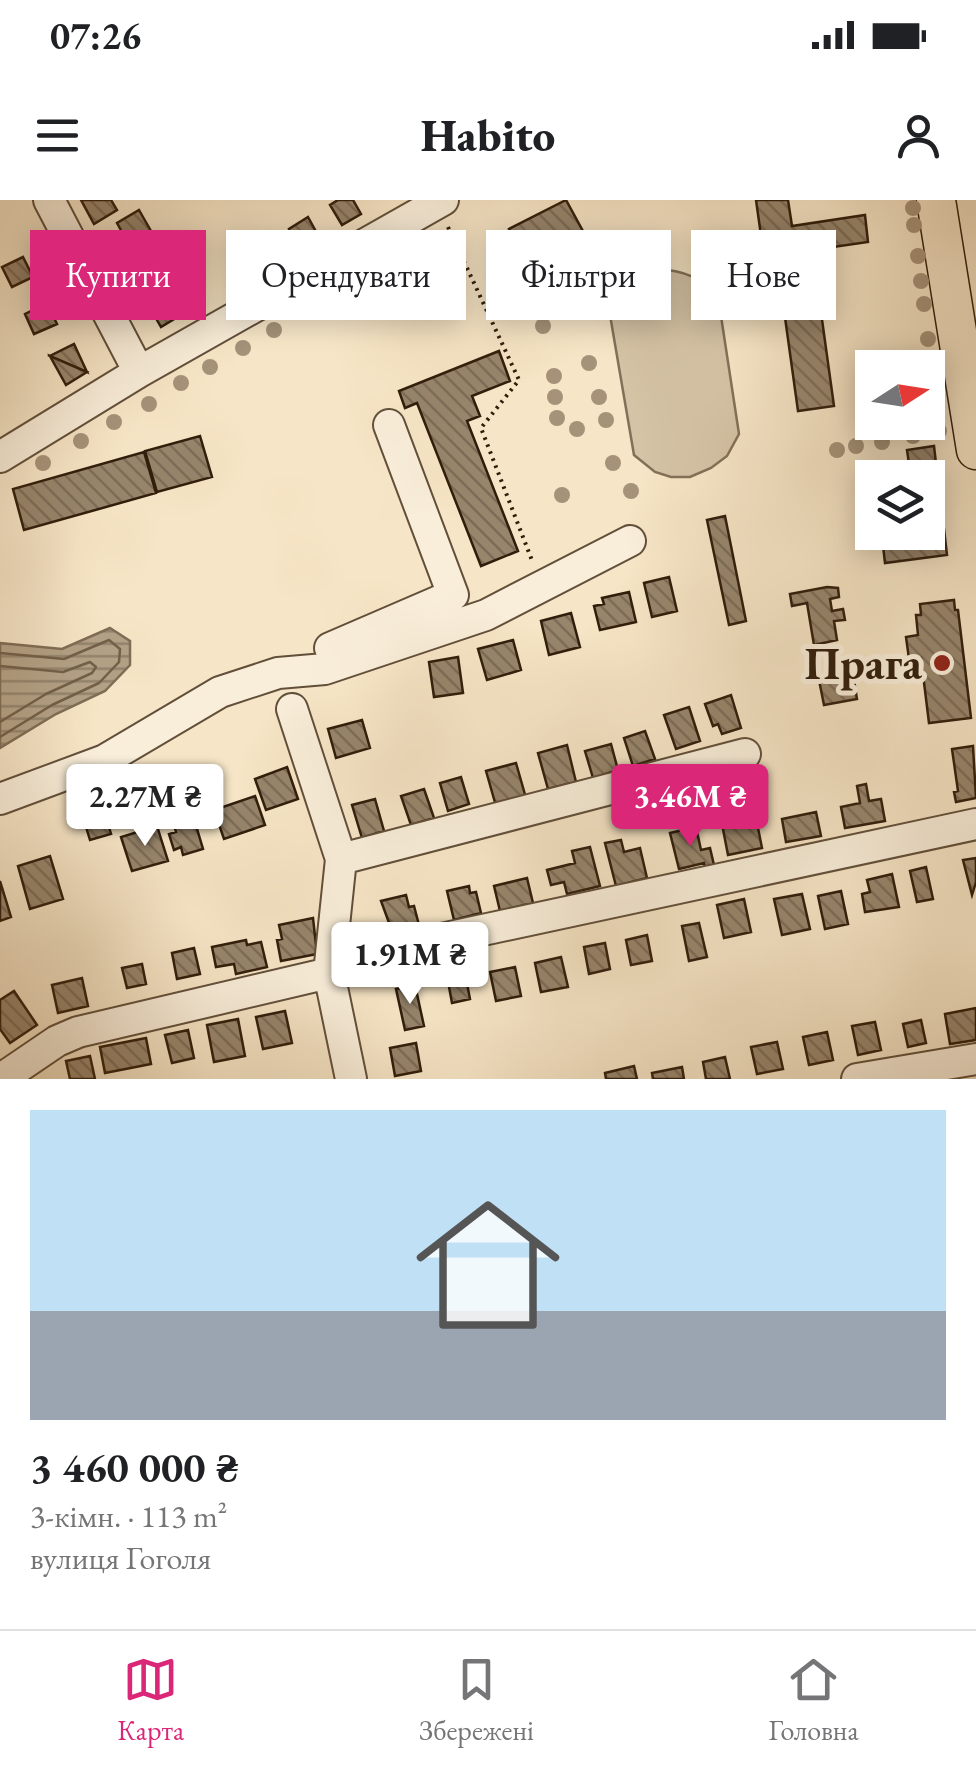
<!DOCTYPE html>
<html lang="uk">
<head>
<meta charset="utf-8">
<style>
  :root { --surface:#fff; --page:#f2f2f2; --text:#202124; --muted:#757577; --line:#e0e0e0; --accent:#db2777 }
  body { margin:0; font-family:"EB Garamond",serif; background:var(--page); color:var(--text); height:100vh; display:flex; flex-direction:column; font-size:38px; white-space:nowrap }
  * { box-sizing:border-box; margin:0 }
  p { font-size:32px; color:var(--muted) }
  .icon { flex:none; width:55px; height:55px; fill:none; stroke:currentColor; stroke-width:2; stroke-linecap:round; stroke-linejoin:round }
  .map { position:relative; height:879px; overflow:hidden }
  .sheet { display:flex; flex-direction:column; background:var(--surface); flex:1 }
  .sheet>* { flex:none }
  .banner { position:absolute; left:30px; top:30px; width:918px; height:90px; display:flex; gap:20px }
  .needle { width:65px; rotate:78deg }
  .fabs { position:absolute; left:855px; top:150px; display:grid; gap:20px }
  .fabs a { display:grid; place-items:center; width:90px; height:90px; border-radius:0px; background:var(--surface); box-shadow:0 5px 25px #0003; font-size:50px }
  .price { position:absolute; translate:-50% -85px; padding:0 22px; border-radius:10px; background:#fff; color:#222; font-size:32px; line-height:65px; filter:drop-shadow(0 2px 5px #0008) }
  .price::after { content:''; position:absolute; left:50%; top:60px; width:30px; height:22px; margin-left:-15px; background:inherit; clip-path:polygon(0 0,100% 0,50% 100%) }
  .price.current { background:var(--accent); color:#fff }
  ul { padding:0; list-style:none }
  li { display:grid; align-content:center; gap:20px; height:530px; padding:0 30px }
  li span { display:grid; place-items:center; height:310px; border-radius:0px; color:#555 }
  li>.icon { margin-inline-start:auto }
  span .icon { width:180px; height:180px; fill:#fffc; stroke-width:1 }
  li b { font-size:42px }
  .tag { padding:0 35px; border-radius:0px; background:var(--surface); box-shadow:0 5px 25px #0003; font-size:35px; line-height:90px }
  .tag.current { background:var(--accent); color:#fff }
  .status { display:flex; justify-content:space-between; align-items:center; height:70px; padding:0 50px; background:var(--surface); direction:ltr }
  .status svg { height:28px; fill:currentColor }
  header { display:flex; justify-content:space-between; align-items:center; height:130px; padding:0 30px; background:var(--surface); font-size:45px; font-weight:800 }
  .tab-bar { display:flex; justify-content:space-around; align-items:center; height:140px; border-top:2px solid var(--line); background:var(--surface); font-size:28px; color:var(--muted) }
  .tab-bar a { display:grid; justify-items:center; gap:5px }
  .tab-bar .current { color:var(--accent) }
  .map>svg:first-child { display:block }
  .garden { fill:#d5c3a6; stroke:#837058; stroke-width:2.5 }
  .water { fill:url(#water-rules); stroke:#7f6c55; stroke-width:2.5 }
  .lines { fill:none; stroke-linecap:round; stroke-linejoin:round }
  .shore { stroke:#725f48; stroke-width:2.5 }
  .building { fill:url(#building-back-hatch); stroke:#311d0b; stroke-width:2.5 }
  .minor-casing { stroke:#624f3a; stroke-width:34 }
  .major-casing { stroke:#311d0b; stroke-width:41 }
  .path { stroke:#311d0b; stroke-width:4; stroke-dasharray:2.5 5; stroke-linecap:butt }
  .minor { stroke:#f9eeda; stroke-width:30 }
  .major { stroke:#f6e5c6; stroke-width:38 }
  .tree { fill:#a59279 }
  .poi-dot { fill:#8f2418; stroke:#f9eeda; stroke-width:4 }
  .labels { text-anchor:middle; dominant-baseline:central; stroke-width:10; stroke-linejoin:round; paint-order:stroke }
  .poi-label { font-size:45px; font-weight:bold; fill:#311d0b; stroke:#f9eeda; text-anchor:end }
</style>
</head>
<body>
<div class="status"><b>07:26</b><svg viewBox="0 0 49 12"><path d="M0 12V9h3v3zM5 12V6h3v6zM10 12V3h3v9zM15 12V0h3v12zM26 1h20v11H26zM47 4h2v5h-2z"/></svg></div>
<header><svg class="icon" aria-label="menu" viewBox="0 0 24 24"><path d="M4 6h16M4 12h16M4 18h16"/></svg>Habito<svg class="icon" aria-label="person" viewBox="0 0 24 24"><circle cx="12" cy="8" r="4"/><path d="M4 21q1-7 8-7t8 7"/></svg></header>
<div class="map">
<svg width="976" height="879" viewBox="0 0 976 879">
  <defs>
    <pattern id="water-rules" width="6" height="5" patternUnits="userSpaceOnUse" patternTransform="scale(2.5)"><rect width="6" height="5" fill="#b3a186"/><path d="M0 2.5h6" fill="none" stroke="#92836c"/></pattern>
    <pattern id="building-back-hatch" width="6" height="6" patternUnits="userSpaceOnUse" patternTransform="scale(2.5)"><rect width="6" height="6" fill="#97856c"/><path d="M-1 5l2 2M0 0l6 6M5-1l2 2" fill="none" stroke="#7c6c57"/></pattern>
  </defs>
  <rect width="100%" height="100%" fill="#f6e5c6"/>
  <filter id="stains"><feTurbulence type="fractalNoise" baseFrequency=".002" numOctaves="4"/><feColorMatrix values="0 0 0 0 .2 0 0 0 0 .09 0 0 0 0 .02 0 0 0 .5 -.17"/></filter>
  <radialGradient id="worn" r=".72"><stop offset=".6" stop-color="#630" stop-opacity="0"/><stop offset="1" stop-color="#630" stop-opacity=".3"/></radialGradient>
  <path class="garden" d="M668,70C691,73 708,82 719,103L739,234L727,256L711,268L690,277H671L655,272L634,255L610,115C618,85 638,75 668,70Z"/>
  <path class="water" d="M110,428L130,441V465L105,491L56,514L0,548V443L62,449Z"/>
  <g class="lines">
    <path class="shore" d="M0,453L64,459L109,440L120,449L119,462L99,483L52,505L0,537
      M0,466L63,472L90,462L96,467L92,473L46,494L0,522"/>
  </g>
  <path class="building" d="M81,0H111L117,10L94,24Z
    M338,0H353L361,14L342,25L330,5Z
    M566,0L584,33L527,64L509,29Z
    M756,0H788L792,26L865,15L868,42L764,57Z
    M139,10L155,38L133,52L117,23Z
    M308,17L319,37L300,49L289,29Z
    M180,33L193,57L163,74L150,51Z
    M255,38L271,67L252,78L236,50Z
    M23,57L33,77L12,87L2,67Z
    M167,86L184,113L161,127L145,99Z
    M819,98L834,206L798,211L783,103Z
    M47,103L57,124L34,134L25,114Z
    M74,144L87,172L50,156Z
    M499,151L510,181L472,196L480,216L467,221L518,351L481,366L417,203L405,208L399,191Z
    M50,156L87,172L66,185Z
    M200,236L212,277L157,292L145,251Z
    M934,246L940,298L928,300V278H911L907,250Z
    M144,252L156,293L24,330L13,289Z
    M725,316L746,421L729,425L707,320Z
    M944,329L947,355L885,363L882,337Z
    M669,377L677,411L652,417L644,383Z
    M827,387L838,388L839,397L830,399L832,411L843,409L845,420L834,421L837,440L814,445L807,403L792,406L790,394Z
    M629,392L636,422L600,430L594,406L604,404L602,398Z
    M954,400L955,410H958L971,518L929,523L921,458L909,459L906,437L918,435L916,415H921L920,404Z
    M571,413L580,447L549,455L541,421Z
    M513,440L521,470L487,480L478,449Z
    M458,457L463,493L434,497L429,462Z
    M853,474L857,499L824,505L819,480Z
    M731,495L741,528L722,534L718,524L713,526L705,504Z
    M689,507L700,541L676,549L664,515Z
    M362,520L370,548L336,558L328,529Z
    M645,531L655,559L633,566L624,538Z
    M611,544L618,570L593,578L585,551Z
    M567,545L576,582L548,589L538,553Z
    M973,546L976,598L956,602L954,592L958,591L952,549Z
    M516,563L526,598L496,606L486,571Z
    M287,567L298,599L266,610L255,579Z
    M461,577L469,604L448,611L440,583Z
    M866,584L869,601L881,599L885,621L845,628L841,607L860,603L857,586Z
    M424,589L434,618L411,625L401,596Z
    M255,596L265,625L224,639L214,610Z
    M375,599L384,631L362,638L352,605Z
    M101,601L111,634L90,640L80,607Z
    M192,612L203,649L183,655L181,647L174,650L169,634L176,632L172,618Z
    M816,612L821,636L786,642L782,619Z
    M738,621L739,626L757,623L762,648L728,655L722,624Z
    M157,626L168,661L132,671L121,637Z
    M696,627L701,650L710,648L714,665L705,667L704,663L679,669L670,633Z
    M621,640L624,652L640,648L647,678L616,686L605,643Z
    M590,647L600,686L567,694L564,682L551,685L547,670L575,663L572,651Z
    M50,656L63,699L30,709L18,666Z
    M976,658V682L972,695L963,660Z
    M926,667L933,699L917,702L910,671Z
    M892,674L899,707L865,712L862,694L870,692L867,680Z
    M527,678L533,703L500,711L494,686Z
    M0,681L11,717L0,721Z
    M469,686L470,693L476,692L481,713L454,720L447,691Z
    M841,691L848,724L825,729L818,696Z
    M802,694L810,729L782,735L774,699Z
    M406,695L409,707L414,706L419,725L392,731L381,701Z
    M744,699L751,732L724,738L717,705Z
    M313,718L317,754L281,761L277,740L282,739L279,725Z
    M699,723L707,757L689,761L682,726Z
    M647,735L652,761L631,765L626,740Z
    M246,740L247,745L261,742L267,767L236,774L234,764L216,767L212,747Z
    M605,743L610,769L589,774L584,747Z
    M194,748L200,774L177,779L172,753Z
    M561,757L568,787L541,792L535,763Z
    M142,764L146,784L127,788L122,768Z
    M515,767L521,796L496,801L490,772Z
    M465,773L470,799L452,803L447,776Z
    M82,778L88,806L58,813L52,785Z
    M415,785L424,826L405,830L396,789Z
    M14,791L37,825L10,843L0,829V800Z
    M976,808V840L950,844L945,814Z
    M285,811L292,843L263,849L256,817Z
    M238,819L245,856L214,862L207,825Z
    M921,820L926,843L908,847L903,824Z
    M875,822L881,850L858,855L852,826Z
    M188,830L194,858L172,863L165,835Z
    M827,832L833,860L809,865L803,837Z
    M146,838L151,864L105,873L100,847Z
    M777,842L783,869L757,874L751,847Z
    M416,843L421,871L395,876L390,848Z
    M90,856L95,879H70L66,861Z
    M725,857L730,879H706L703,862Z
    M634,866L637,879H606L605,873Z
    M682,867L684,879H653L652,873Z"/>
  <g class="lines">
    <defs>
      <path id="minor" d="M49,0L139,172
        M0,257L139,172L443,0
        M330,448L453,395L389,225
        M292,509L341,659L329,773L351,879
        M0,599L105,560L220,492L278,473L325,469L486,415L630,341
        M341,659L745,554
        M1,879L57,841L78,832L329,773L441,739L976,624
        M857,879L976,859"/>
      <path id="major" d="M936,0L976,250"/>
    </defs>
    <use href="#minor" class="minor-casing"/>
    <use href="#major" class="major-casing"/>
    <path class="path" d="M448,27L519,180L481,228L533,363"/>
    <use href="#minor" class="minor"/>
    <use href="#major" class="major"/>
  </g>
  <g class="tree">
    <circle cx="913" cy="8" r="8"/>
    <circle cx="914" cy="25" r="8"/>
    <circle cx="918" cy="56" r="8"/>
    <circle cx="921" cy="81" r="8"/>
    <circle cx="344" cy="90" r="8"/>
    <circle cx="924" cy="104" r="8"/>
    <circle cx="543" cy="126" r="8"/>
    <circle cx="274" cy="130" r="8"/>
    <circle cx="928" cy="139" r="8"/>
    <circle cx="243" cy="148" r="8"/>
    <circle cx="589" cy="163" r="8"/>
    <circle cx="210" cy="167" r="8"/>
    <circle cx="554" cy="176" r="8"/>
    <circle cx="181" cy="183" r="8"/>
    <circle cx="555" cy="197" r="8"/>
    <circle cx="599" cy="197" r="8"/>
    <circle cx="149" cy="204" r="8"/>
    <circle cx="936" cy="209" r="8"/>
    <circle cx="557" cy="218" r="8"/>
    <circle cx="606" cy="220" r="8"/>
    <circle cx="114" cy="222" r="8"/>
    <circle cx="577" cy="229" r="8"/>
    <circle cx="939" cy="231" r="8"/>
    <circle cx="913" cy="236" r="8"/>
    <circle cx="81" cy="241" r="8"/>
    <circle cx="882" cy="242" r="8"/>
    <circle cx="856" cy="246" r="8"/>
    <circle cx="837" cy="250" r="8"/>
    <circle cx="43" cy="263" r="8"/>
    <circle cx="613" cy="263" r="8"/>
    <circle cx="631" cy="291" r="8"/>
    <circle cx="562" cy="295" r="8"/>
  </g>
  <circle class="poi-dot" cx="942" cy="463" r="10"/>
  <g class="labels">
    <g class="poi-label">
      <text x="922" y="463">Прага</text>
    </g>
  </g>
  <rect width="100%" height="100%" filter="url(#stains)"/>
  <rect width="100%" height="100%" fill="url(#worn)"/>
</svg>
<div class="fabs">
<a><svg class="needle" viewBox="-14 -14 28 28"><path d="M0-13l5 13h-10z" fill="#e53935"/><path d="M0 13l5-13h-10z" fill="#757577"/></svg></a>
<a><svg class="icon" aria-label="layers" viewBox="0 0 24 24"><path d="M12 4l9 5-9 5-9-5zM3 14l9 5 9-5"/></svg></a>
</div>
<b class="price" style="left:145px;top:649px">2.27M ₴</b>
<b class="price current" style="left:690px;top:649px">3.46M ₴</b>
<b class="price" style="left:410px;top:807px">1.91M ₴</b>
<div class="banner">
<a class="tag current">Купити</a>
<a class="tag">Орендувати</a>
<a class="tag">Фільтри</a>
<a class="tag">Нове</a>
</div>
</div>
<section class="sheet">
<ul>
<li><span style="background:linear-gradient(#bfe0f5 65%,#9aa5b1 0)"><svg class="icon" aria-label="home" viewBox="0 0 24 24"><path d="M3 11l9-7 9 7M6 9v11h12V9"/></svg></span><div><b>3 460 000 ₴</b><p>3-кімн. · 113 m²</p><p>вулиця Гоголя</p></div></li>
</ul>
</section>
<nav class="tab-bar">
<a class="current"><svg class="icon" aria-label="map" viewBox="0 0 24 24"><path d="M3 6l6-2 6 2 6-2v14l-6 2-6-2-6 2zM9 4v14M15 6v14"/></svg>Карта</a>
<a><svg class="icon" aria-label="saved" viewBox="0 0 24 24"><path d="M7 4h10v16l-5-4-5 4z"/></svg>Збережені</a>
<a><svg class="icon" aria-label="home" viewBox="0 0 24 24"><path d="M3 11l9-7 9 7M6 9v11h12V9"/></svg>Головна</a>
</nav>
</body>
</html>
